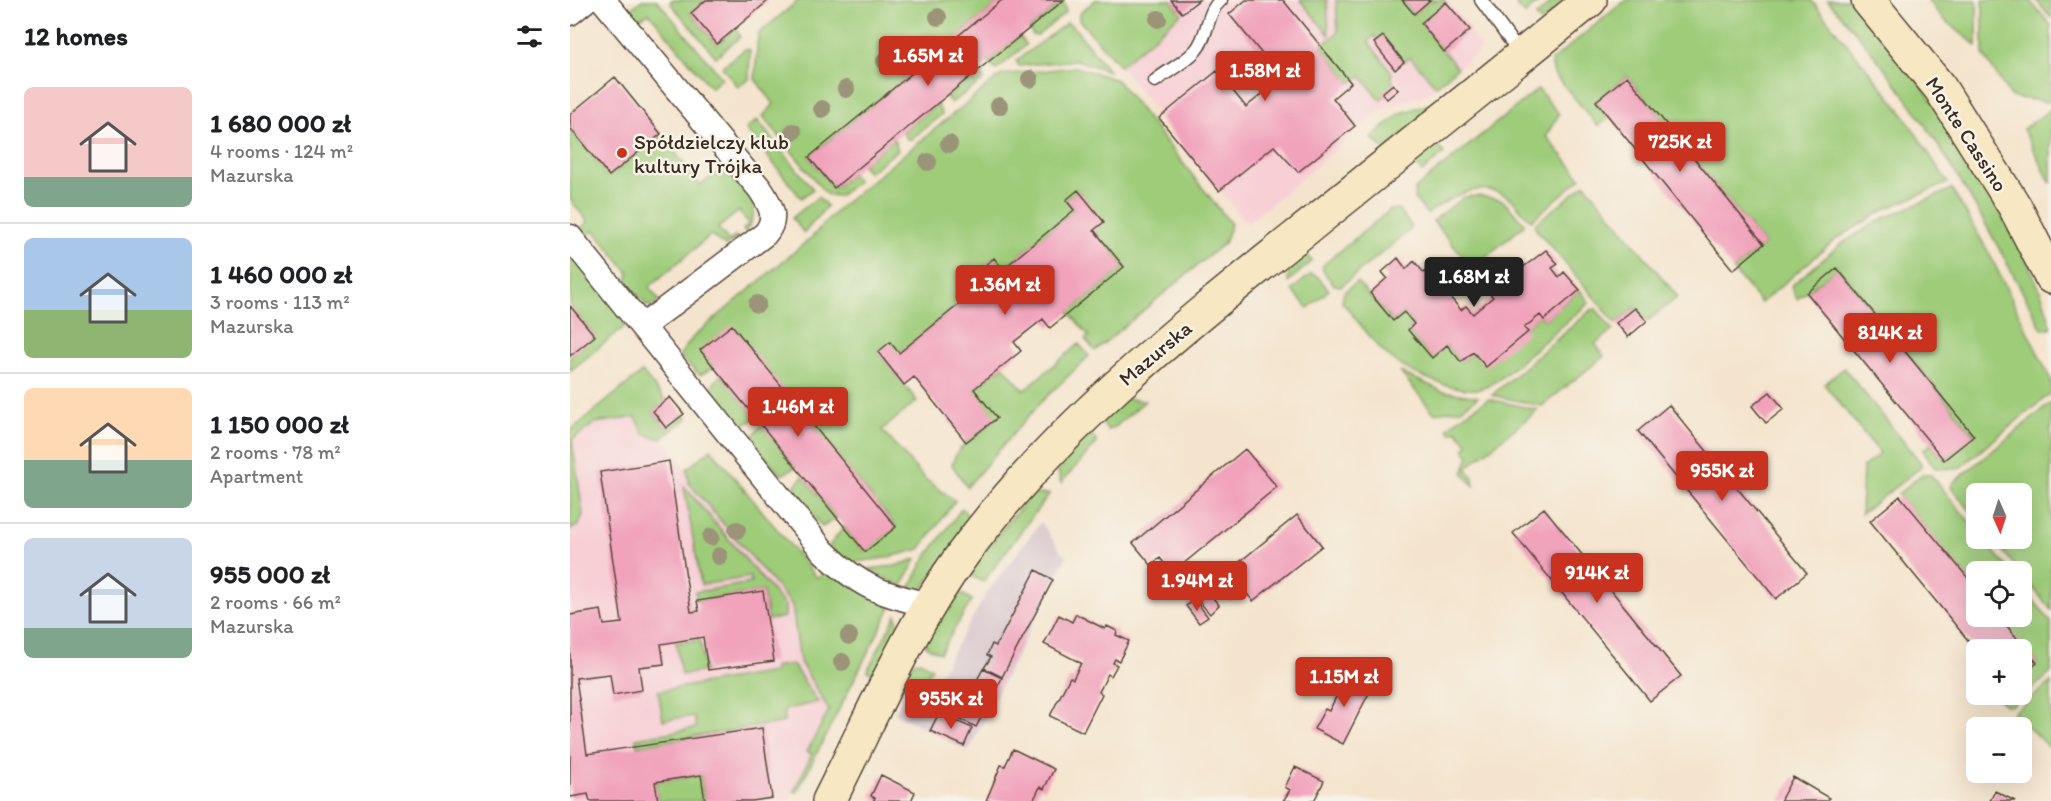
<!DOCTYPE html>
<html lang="en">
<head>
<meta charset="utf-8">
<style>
  :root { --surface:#fff; --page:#f2f2f2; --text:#202124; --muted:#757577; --line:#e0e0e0; --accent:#c8321e }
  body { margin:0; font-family:Itim,sans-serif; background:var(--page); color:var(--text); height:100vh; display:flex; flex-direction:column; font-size:22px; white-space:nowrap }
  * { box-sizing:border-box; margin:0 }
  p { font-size:20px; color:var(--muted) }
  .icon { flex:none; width:33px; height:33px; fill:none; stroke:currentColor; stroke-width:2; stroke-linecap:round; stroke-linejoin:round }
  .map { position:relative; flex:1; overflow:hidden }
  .drawer { display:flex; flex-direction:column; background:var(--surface); width:570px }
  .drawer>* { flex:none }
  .needle { width:39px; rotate:177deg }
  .tools { position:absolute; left:1396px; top:483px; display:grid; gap:12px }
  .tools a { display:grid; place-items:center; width:66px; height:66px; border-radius:9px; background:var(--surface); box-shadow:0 6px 24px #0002; font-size:30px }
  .price { position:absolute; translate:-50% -51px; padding:0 14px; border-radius:6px; background:var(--accent); color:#fff; font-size:20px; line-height:39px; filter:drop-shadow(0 2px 3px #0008) }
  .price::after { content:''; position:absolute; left:50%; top:36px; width:18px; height:14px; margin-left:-9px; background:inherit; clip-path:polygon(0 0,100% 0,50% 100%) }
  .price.current { background:#222; color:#fff }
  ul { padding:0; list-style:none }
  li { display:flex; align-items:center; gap:18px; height:150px; padding:0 24px }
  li+li { border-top:2px solid var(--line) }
  li span { display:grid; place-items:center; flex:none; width:168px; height:120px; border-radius:9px; color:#555 }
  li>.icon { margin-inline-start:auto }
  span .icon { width:72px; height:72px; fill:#fffc; stroke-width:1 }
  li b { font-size:26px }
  h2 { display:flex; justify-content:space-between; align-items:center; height:72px; padding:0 24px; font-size:26px }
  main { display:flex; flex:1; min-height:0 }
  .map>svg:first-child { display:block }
  .built { fill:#f7cfd5 }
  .industrial { fill:#d2bdc8 }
  .green { fill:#9ecc79; stroke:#6c7b4c; stroke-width:1.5 }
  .building { fill:#f1a3bc }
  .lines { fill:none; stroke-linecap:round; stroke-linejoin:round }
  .lane-casing { stroke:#574638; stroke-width:15 }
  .street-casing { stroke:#574638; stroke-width:27 }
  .secondary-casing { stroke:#574638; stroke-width:36 }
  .lane { stroke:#fff; stroke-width:12 }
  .street { stroke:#fff; stroke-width:24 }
  .secondary { stroke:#f7e8c3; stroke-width:33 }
  .tree { fill:#9c9479 }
  .poi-dot { fill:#c8321e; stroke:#f7f3e8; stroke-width:2 }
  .labels { text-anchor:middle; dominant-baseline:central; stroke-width:5; stroke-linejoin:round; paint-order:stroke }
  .street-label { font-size:21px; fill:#3b2a1e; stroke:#f7f3e8 }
  .poi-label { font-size:21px; fill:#3b2a1e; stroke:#f7f3e8; text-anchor:start }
</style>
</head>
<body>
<main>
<section class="drawer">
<h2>12 homes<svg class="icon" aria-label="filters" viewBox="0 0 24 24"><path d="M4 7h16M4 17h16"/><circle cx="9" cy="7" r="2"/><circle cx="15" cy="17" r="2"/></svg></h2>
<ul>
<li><span style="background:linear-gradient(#f6c9c9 75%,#7fa58c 0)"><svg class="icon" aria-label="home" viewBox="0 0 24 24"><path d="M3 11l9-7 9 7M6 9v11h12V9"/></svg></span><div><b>1 680 000 zł</b><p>4 rooms · 124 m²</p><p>Mazurska</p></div></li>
<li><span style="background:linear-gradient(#a9c7e8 60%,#8fb573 0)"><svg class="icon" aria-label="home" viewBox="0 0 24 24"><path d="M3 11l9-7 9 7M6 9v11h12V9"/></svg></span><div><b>1 460 000 zł</b><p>3 rooms · 113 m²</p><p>Mazurska</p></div></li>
<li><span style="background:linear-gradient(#ffd9b3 60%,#7fa58c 0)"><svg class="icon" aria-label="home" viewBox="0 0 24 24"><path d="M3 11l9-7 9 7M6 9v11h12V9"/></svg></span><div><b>1 150 000 zł</b><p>2 rooms · 78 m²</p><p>Apartment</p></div></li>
<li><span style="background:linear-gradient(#c9d6e8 75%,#7fa58c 0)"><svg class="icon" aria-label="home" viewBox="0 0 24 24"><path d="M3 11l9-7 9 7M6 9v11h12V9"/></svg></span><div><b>955 000 zł</b><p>2 rooms · 66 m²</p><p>Mazurska</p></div></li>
</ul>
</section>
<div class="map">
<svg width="1481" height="801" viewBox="0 0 1481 801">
  <rect width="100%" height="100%" fill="#f7f3e8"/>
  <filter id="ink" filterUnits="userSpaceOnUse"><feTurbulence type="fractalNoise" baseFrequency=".0167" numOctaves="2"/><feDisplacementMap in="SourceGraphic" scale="12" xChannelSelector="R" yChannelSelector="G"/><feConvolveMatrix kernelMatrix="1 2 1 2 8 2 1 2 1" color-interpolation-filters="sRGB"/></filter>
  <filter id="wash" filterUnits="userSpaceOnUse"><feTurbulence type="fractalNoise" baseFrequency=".008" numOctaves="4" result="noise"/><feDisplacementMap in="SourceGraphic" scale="24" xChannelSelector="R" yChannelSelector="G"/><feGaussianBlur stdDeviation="1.35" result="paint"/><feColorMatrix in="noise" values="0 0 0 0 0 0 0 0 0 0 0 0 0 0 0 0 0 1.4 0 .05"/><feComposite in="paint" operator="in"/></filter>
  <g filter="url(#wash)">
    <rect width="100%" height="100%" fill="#f4e4cd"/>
    <path class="built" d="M629,0H874L912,48L856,95L813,109L677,224L550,66Z
      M53,389L117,469L135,454L258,602L309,625L219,801H0V431Z"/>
    <path class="industrial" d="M471,522L492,553L497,556L398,751L325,713L333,697L352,705L416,594Z"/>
    <path class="green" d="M72,0H87L152,78L141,88L79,13C69,19 65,22 55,13Z
      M101,0H136L121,13L147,44L166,28L170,37L146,57L101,4Z
      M229,0H432L239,157L264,188L282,174L288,181L269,196L257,195L193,116L204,104L185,79L188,34Z
      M525,0H601L612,13L550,66L509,20V14Z
      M730,0H757L759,35Z
      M766,0H832L844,14L860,0H874L876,2L851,23L887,68L866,86L840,57L834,62L813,36L808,40L805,36L798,41L821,71L823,84L813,93L815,96L810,100L791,76L781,83L751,46L768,32Z
      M953,0H971L955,14L946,6Z
      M984,0H998L971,22L966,16Z
      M1056,0H1241L1329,108L1378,183L1315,209L1265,240L1191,303L1163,270L1194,244L1057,76L1026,101L1039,118L1028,126L984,74L981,61Z
      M1257,0H1281C1341,62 1390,141 1432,216C1452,252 1474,288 1481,329H1472C1412,213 1347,96 1257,0Z
      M1358,0H1407V46L1372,18Z
      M1413,0H1459L1481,25V100L1478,102L1441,97L1413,54Z
      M1466,0H1481V18Z
      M493,1L496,12L467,36L463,35L459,29Z
      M497,23L503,26L539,71L506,60L449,66L446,61Z
      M450,36L456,45L426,70L418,62Z
      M175,49L180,50L179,79L168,87L152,67Z
      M506,67L547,80L661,224L654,243L525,351L515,339L519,336L499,312L554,267L524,230L533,222L508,190L496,200L504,210L433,269L424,258L394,282L403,293L329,353H309L347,401L312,430L355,479L385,501L350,549L316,558L277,563L259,546L274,527L295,552L326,527L162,326L131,350L144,367L130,375L109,356L123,337L242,237L270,207L431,75Z
      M409,70L414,80L381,103L376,97Z
      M968,89L989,114L976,136L1011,178L962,220C954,217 949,206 942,200C914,177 882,196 857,214L844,198L845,189Z
      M367,104L372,114L341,139H337L333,132Z
      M856,105L862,111L815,149L801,138L831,113Z
      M1481,109V184L1453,129Z
      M187,120L243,189L231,198L176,129Z
      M0,128L39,176L91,134L130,185L158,166C175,188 196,205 175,232L173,229L179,224L169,211L148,228L159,241L166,236L168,238L155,246L141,235L79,287L89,300L83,306H77L57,281L59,273L24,230L14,238L7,232L18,222L0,199Z
      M324,139L328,150L299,172L292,165Z
      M865,143L874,153L852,172L842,159Z
      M1015,184L1108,297L1077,321L1065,308L1046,323L965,228V224Z
      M1382,189L1419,253L1481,380V393L1388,469L1365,468L1353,450L1361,444L1374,460L1404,435L1268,268L1227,299L1221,286L1271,244L1310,220Z
      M909,196L932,200L954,223L953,226L905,266L900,265L863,221L894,197Z
      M248,197L257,206L234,233L222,218Z
      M828,209L841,226L840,230L771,286L764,285L753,271V265L820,210Z
      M0,251L59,323L0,371V356L25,336L0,306Z
      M734,251L742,261L718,282L719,263Z
      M741,274L747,276L759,290L738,308L722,290Z
      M787,282L823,321L834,312L844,324L838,330L862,358L877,345L891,362L903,352L957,332L954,328L970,315L974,320L1010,290L1019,303L932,377C927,380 921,385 916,387C889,396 837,373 817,355C800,340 787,319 772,302L774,292Z
      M1026,309L1043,330L1025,344L1034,356L972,406L922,395L1021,310Z
      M509,344L519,356L469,404L397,487L382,465L386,454L396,442L426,418L404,389L433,366L454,390Z
      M1274,368L1351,463V467L1291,514L1293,467L1310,453L1254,384Z
      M72,372L96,401L83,411L96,428L114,414L118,418L91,439L74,434L66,417L25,423L2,440L13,514L9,525L0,530V431Z
      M830,372L872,391L908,397L891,409L864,413Z
      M151,375L185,417L180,422L171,425L140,388Z
      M552,398L575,401L545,427L538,430L528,418Z
      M918,399L968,410L896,468L903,477L904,486L893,473L899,456L894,449L898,445L887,430L881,433L877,429C889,416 904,409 918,399Z
      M1481,403V610L1423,539L1452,538V494H1407V519L1381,487L1383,483Z
      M192,425L226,467L211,475L180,439Z
      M516,429L526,440V444L491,483L487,468Z
      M141,449L247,578L260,568L321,607L227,792L224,791L242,754L237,752L259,710L230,662L222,605L119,483L117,469Z
      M1351,475H1361L1407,531V538L1413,539L1440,571L1407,572V589L1328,494Z
      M233,476L267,518L252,527L222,490Z
      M114,486L215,606V617L198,620L193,591L127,601L125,592L181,583L180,577L131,585Z
      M468,494H479L413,582L400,575L399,569L461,495Z
      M392,508L398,516V527L351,591L338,592L353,562Z
      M346,559L332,586L298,569L325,566Z
      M1452,586L1481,622V673L1441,706L1434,705L1425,695L1452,694V676L1467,663L1429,617L1452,616Z
      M383,592H389L402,600L370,653L357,647L355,642Z
      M326,615L330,630L309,676L297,671Z
      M130,640L135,671L111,675L106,643Z
      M350,661L362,668L355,679L329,690L343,662Z
      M222,664L248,702L214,710V722L67,746L66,738L126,728L124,716L93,720L88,691L204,672V667Z
      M1481,682V749L1443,713Z
      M131,775L135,801H88L85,782Z"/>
    <g id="blocks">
      <path class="building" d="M136,0H199L147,44L121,13Z
        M432,0H494L264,188L239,157Z
        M601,0H629L612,13Z
        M676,0H713L781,83L763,98L785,126L728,172L704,146L649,191L589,118L647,71L676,107L712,78L659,14Z
        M832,0H860L844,14Z
        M876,2L900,30L874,52L851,23Z
        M813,36L834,62L825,70L804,43Z
        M1057,76L1194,244L1163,270L1026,101Z
        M45,77L91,134L39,176L0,128V114Z
        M823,84L828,90L817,99L812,93Z
        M508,190L534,222L524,230L554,267L480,328L473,319L444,342L451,351L404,389L427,418L396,442L344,377L334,385L308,352L320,342L329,353L403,293L394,282L424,258L433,269L504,210L496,200Z
        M976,250L988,264L982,268L989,277L994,272L1010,290L974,320L970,315L954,328L958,332L916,367L903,352L891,362L877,345L862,358L838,330L844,324L834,312L823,321L800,293L817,278L812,272L828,258L836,269L844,261L854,273L857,270L891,310L896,306L903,314L923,297L919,293Z
        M1267,268L1404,436L1374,460L1237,293Z
        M0,306L25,336L0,356Z
        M1065,308L1077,321L1058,337L1046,323Z
        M162,325L326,527L295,552L130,350Z
        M1200,392L1214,409L1196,423L1182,406Z
        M100,397L114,414L96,428L83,411Z
        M1099,405L1237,573L1206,599L1068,431Z
        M675,449L707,487L602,573L590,558L581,565L563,543Z
        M99,461L121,612L129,611L127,601L193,591L204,661L138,670L133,637L91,644L94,664L69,667L72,690L43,695L40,674L6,678L17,754L192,728L202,798L182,801H135L131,775L85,782L88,801H20L18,794L0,797V615L31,610L34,625L52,623L30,472Z
        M1330,496L1407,589V616H1429L1467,663L1452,676V650H1406L1300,521Z
        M974,508L1111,676L1080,701L943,533Z
        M727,515L752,546L683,601L673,589L661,599L646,581Z
        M466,570L483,580L432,677L414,668L421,657L417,655L422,644L426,646Z
        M635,589L649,605L640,614L626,598Z
        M625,600L638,617L629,623L616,606Z
        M506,614L535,629L537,626L547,631L546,635L559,641L549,661L545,659L543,663L547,665L541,676L538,674L529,692L532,694L513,732L480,716L500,677L503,679L511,663L474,644L489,615L502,622Z
        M413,669L432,678L406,727L387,717Z
        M773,672L802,687L773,744L744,729L755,709L759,711L767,695L763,693Z
        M369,713L402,728L394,746L360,731Z
        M443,749L484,769L474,789L470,787L463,801H416L431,765L435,766Z
        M725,767L754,781L744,801H713L720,790L715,787Z
        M311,775L345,792L341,801H303L305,798L301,796Z
        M1223,777L1259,798L1258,801H1210Z
        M1425,791L1445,801H1420Z"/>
    </g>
  </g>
  <g filter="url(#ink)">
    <use href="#blocks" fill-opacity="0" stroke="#574638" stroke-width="1.5"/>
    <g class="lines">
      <defs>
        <path id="lane" d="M911,0L951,55
          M585,81C597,71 616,62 626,50C639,35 636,12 651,0"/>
        <path id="street" d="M33,0L190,189C200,204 209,218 195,234L73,326
          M0,13L16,0
          M0,237L253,551C290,587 309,593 358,605"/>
        <path id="secondary" d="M1298,0L1370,88L1445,207L1481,277
          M259,801C301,718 338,629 393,554C483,431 603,335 722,240C821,161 921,81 1020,0"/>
      </defs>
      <use href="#lane" class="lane-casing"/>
      <use href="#street" class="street-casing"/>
      <use href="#secondary" class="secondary-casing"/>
      <use href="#lane" class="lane"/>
      <use href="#street" class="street"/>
      <use href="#secondary" class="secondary"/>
    </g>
    <g class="tree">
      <circle cx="368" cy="17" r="9"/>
      <circle cx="588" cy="19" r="9"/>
      <circle cx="315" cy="61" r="9"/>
      <circle cx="460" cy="79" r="9"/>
      <circle cx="276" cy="89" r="9"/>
      <circle cx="429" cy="106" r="9"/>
      <circle cx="252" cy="109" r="9"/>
      <circle cx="223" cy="132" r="9"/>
      <circle cx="379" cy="144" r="9"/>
      <circle cx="358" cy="162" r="9"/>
      <circle cx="187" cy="304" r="9"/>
      <circle cx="167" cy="530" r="9"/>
      <circle cx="141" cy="537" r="9"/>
      <circle cx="149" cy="556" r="9"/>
      <circle cx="279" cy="636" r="9"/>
      <circle cx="272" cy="662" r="9"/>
    </g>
  </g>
  <circle class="poi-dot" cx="52" cy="153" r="6"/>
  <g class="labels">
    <g class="street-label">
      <text transform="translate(1397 134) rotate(57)">Monte Cassino</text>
      <text transform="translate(585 353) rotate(-40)">Mazurska</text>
    </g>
    <g class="poi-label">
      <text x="64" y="141">Spółdzielczy klub<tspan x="64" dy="24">kultury Trójka</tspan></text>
    </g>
  </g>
</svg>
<div class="tools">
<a><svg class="needle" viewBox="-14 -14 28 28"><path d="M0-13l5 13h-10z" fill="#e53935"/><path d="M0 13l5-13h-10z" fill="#757577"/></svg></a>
<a><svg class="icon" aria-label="locate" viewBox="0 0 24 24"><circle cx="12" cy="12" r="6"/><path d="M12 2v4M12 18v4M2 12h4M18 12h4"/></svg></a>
<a>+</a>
<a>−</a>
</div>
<b class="price" style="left:358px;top:87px">1.65M zł</b>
<b class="price" style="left:695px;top:102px">1.58M zł</b>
<b class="price" style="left:1110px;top:173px">725K zł</b>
<b class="price current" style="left:904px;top:308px">1.68M zł</b>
<b class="price" style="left:435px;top:316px">1.36M zł</b>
<b class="price" style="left:1320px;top:364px">814K zł</b>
<b class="price" style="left:228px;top:438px">1.46M zł</b>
<b class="price" style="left:1152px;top:502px">955K zł</b>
<b class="price" style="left:1027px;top:604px">914K zł</b>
<b class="price" style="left:627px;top:612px">1.94M zł</b>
<b class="price" style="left:774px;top:708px">1.15M zł</b>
<b class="price" style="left:381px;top:730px">955K zł</b>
</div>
</main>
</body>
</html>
